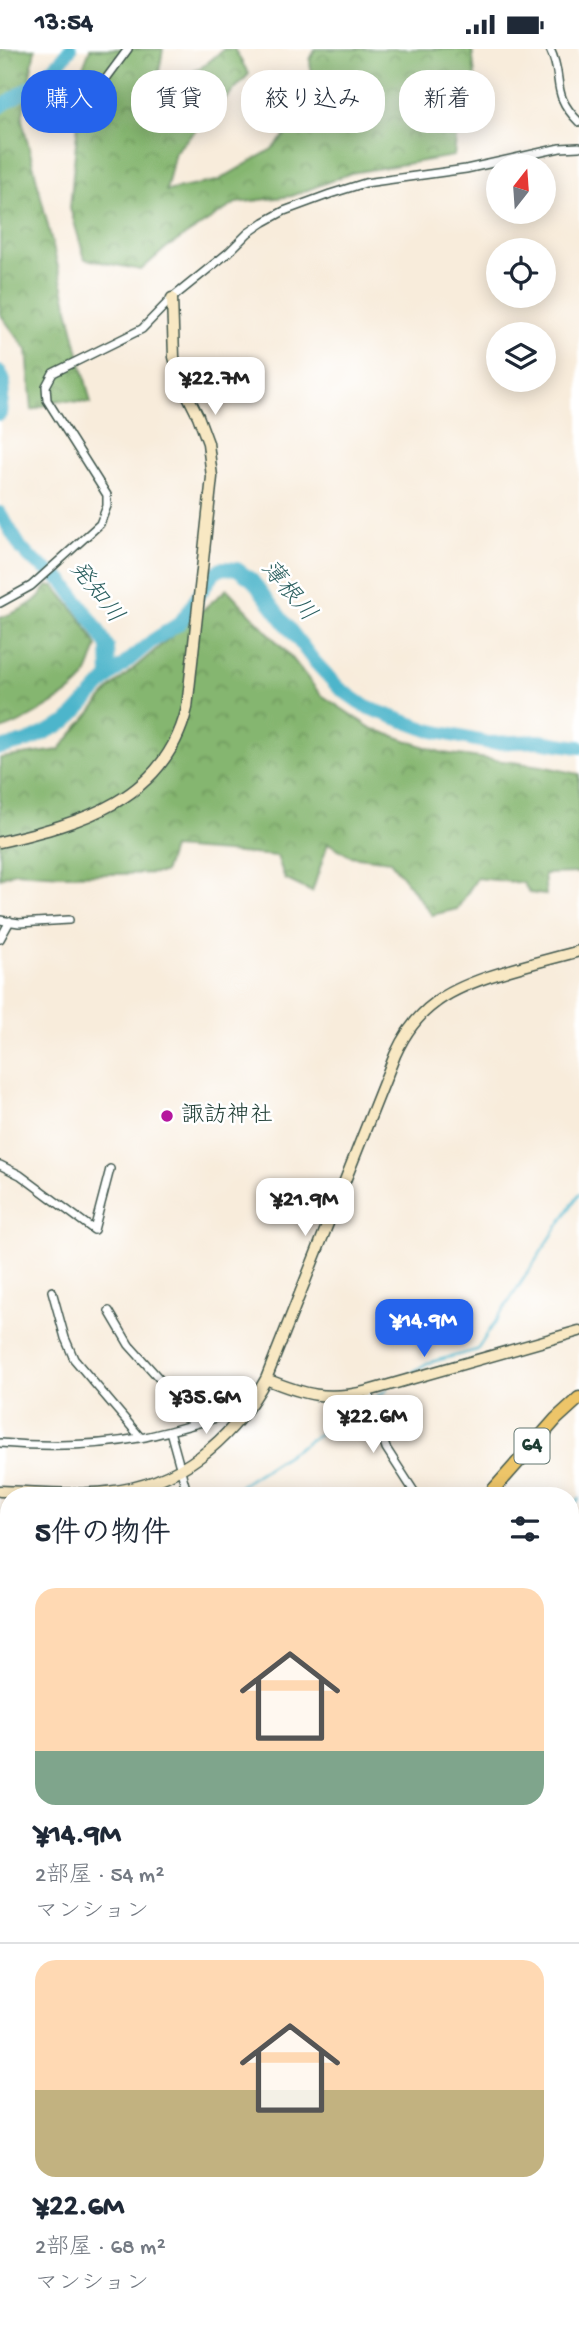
<!DOCTYPE html>
<html lang="ja">
<head>
<meta charset="utf-8">
<style>
  :root { --surface:#fff; --page:#f6f6f7; --text:#1f2937; --muted:#747a83; --line:#e0e1e3; --accent:#2563eb }
  body { margin:0; font-family:"Gochi Hand","Klee One",sans-serif; background:var(--page); color:var(--text); height:100vh; display:flex; flex-direction:column; font-size:26px; white-space:nowrap }
  * { box-sizing:border-box; margin:0 }
  p { font-size:23px; color:var(--muted) }
  .icon { flex:none; width:38px; height:38px; fill:none; stroke:currentColor; stroke-width:2; stroke-linecap:round; stroke-linejoin:round }
  .map { position:relative; flex:1; overflow:hidden }
  .drawer { position:absolute; left:0px; top:1438px; width:579px; height:842px; display:flex; flex-direction:column; background:var(--surface); border-radius:28px 28px 0 0; box-shadow:0 4px 18px #0003 }
  .drawer>* { flex:none }
  .guide { position:absolute; left:21px; top:21px; width:537px; height:63px; display:flex; gap:14px }
  .needle { width:46px; rotate:17deg }
  .fabs { position:absolute; left:486px; top:105px; display:grid; gap:14px }
  .fabs a { display:grid; place-items:center; width:70px; height:70px; border-radius:50%; background:var(--surface); box-shadow:0 4px 18px #0003; font-size:35px }
  .price { position:absolute; translate:-50% -60px; padding:0 16px; border-radius:14px; background:#fff; color:#222; font-size:23px; line-height:46px; filter:drop-shadow(0 2px 4px #0008) }
  .price::after { content:''; position:absolute; left:50%; top:42px; width:21px; height:16px; margin-left:-10px; background:inherit; clip-path:polygon(0 0,100% 0,50% 100%) }
  .price.active { background:var(--accent); color:#fff }
  ul { padding:0; list-style:none }
  li { display:grid; align-content:center; gap:14px; height:371px; padding:0 35px }
  li+li { border-top:2px solid var(--line) }
  li span { display:grid; place-items:center; height:217px; border-radius:21px; color:#555 }
  li>.icon { margin-inline-start:auto }
  span .icon { width:126px; height:126px; fill:#fffc; stroke-width:1 }
  li b { font-size:30px }
  h2 { display:flex; justify-content:space-between; align-items:center; height:84px; padding:0 35px; font-size:30px }
  .chip { padding:0 24px; border-radius:28px; background:var(--surface); box-shadow:0 4px 18px #0003; font-size:24px; line-height:63px }
  .chip.active { background:var(--accent); color:#fff }
  .status { display:flex; justify-content:space-between; align-items:center; height:49px; padding:0 35px; background:var(--surface); direction:ltr }
  .status svg { height:19px; fill:currentColor }
  .map>svg:first-child { display:block }
  .forest { fill:url(#forest-crowns); stroke:#527a52; stroke-width:2 }
  .lines { fill:none; stroke-linecap:round; stroke-linejoin:round }
  .stream { stroke:#4db5cb; stroke-width:2.5 }
  .river { stroke:#4db5cb; stroke-width:14 }
  .street-casing { stroke:#40574d; stroke-width:10 }
  .secondary-casing { stroke:#40574d; stroke-width:13 }
  .primary-casing { stroke:#40574d; stroke-width:15 }
  .highway-casing { stroke:#40574d; stroke-width:17 }
  .street { stroke:#fff; stroke-width:7 }
  .secondary { stroke:#f8e8c3; stroke-width:10 }
  .primary { stroke:#edc569; stroke-width:12 }
  .highway { stroke:#edc569; stroke-width:14 }
  .poi-dot { fill:#b5179e; stroke:#fff; stroke-width:2.5 }
  .labels { text-anchor:middle; dominant-baseline:central; stroke-width:5; stroke-linejoin:round; paint-order:stroke }
  .shield { fill:#fff; stroke:#627771; stroke-width:2 }
  .shield-label { font-size:21px; font-weight:bold; fill:#1f3d34 }
  .poi-label { font-size:23px; fill:#1f3d34; stroke:#fff; text-anchor:start }
  .water-label { font-size:24px; font-style:italic; fill:#2d6161; stroke:#fff }
</style>
</head>
<body>
<div class="status"><b>13:54</b><svg viewBox="0 0 49 12"><path d="M0 12V9h3v3zM5 12V6h3v6zM10 12V3h3v9zM15 12V0h3v12zM26 1h20v11H26zM47 4h2v5h-2z"/></svg></div>
<div class="map">
<svg width="579" height="2280" viewBox="0 0 579 2280">
  <defs>
    <pattern id="forest-crowns" width="20" height="18" patternUnits="userSpaceOnUse" patternTransform="scale(1.75)"><rect width="20" height="18" fill="#85b66f"/><path d="M2 6a3 3 0 1 1 6 0M12 15a3 3 0 1 1 6 0" fill="none" stroke="#6c955c"/></pattern>
  </defs>
  <rect width="100%" height="100%" fill="#fff"/>
  <filter id="ink" filterUnits="userSpaceOnUse"><feTurbulence type="fractalNoise" baseFrequency=".0143" numOctaves="2"/><feDisplacementMap in="SourceGraphic" scale="14" xChannelSelector="R" yChannelSelector="G"/><feConvolveMatrix kernelMatrix="1 2 1 2 8 2 1 2 1" color-interpolation-filters="sRGB"/></filter>
  <filter id="wash" filterUnits="userSpaceOnUse"><feTurbulence type="fractalNoise" baseFrequency=".00686" numOctaves="4" result="noise"/><feDisplacementMap in="SourceGraphic" scale="28" xChannelSelector="R" yChannelSelector="G"/><feGaussianBlur stdDeviation="1.57" result="paint"/><feColorMatrix in="noise" values="0 0 0 0 0 0 0 0 0 0 0 0 0 0 0 0 0 1.4 0 .05"/><feComposite in="paint" operator="in"/></filter>
  <g filter="url(#wash)">
    <rect width="100%" height="100%" fill="#f8ecdb"/>
    <path class="forest" d="M0,0H35L22,70L91,354L59,351L32,361L27,301L0,265Z
      M90,0H163L155,46L206,15L224,0H234L249,25L175,103L166,142L217,132L272,100L314,56L310,11L315,0H472L476,37L459,66L454,107L351,124L292,147L236,154L166,199L141,221L85,210L70,159L83,18Z
      M47,537H54C70,556 86,574 97,597C93,608 89,625 81,633C67,648 20,676 0,681V569C19,562 37,555 47,537Z
      M227,540L292,609L320,645L371,679L443,704L541,717L579,725V824L544,825L546,846L530,844L523,834L477,829L457,860L432,866L390,812L350,807L328,794L312,843L285,830L277,807L172,799L164,824L61,826L15,823L0,829V709L59,701L112,638Z
      M579,1739V1938L571,1936L570,1741Z
      M9,2011V2071L0,2054V2018Z"/>
    <g class="lines">
      <path class="stream" d="M410,1325L427,1314L477,1301L579,1145
        M224,1447L387,1341
        M570,1460L579,1450
        M0,1587L9,1585
        M0,1724L9,1727"/>
      <path class="river" d="M0,58C26,41 52,26 70,0
        M0,323L4,332L0,365
        M0,464L21,499L30,509L63,532L95,576L108,598L109,628
        M0,699L28,692L67,673L109,628L152,592L180,574L213,525L223,519L237,520L252,531L314,612L339,639L366,658L428,681L489,694L539,692L579,698"/>
    </g>
  </g>
  <g filter="url(#ink)">
    <g class="lines">
      <defs>
        <path id="street" d="M550,0C565,31 549,43 579,73
          M94,46L128,0
          M0,554L31,537L100,475L107,457V446L47,351L46,337L53,324L142,280L172,249L229,203L248,184L264,173L284,162L330,145L365,134L466,120L560,99L579,98
          M0,871L19,874L69,871
          M0,890L10,872
          M0,1116L20,1126L94,1181L110,1120
          M52,1242L65,1289L74,1310L141,1389
          M109,1262L129,1296L182,1355L193,1375
          M368,1342L386,1399L417,1447
          M170,1382L188,1447
          M0,1394C49,1398 97,1397 145,1388C173,1382 201,1373 228,1366L241,1369
          M0,1519L9,1520
          M570,1533L579,1531
          M0,1622L9,1623
          M0,1713L9,1717
          M570,2008L579,2011
          M71,2272L73,2280
          M426,2272L428,2280
          M195,2280L200,2272"/>
        <path id="secondary" d="M0,793C81,774 165,751 187,659L212,428L208,394L198,367L181,333L174,308L172,249
          M266,1330C305,1346 327,1352 368,1342L579,1282
          M0,1442C35,1443 72,1447 107,1443C179,1436 232,1392 266,1330L395,1006C404,986 417,967 435,954C468,928 538,914 579,902
          M570,1770H579"/>
        <path id="primary" d="M488,1447L556,1370L579,1349
          M570,2115L579,2116
          M0,2242L9,2236"/>
        <path id="highway" d="M570,1629H579
          M0,1750L9,1749
          M0,1762L9,1760
          M0,2115L9,2136
          M0,2145L9,2167
          M48,2272L51,2280
          M62,2272L65,2280"/>
      </defs>
      <use href="#street" class="street-casing"/>
      <use href="#secondary" class="secondary-casing"/>
      <use href="#primary" class="primary-casing"/>
      <use href="#highway" class="highway-casing"/>
      <use href="#street" class="street"/>
      <use href="#secondary" class="secondary"/>
      <use href="#primary" class="primary"/>
      <use href="#highway" class="highway"/>
    </g>
  </g>
  <circle class="poi-dot" cx="167" cy="1067" r="7"/>
  <g class="labels">
    <rect class="shield" x="514.5" y="1379.5" width="35" height="35" rx="5"/>
    <g class="shield-label">
      <text x="532" y="1397">64</text>
    </g>
    <g class="poi-label">
      <text x="181" y="1067">諏訪神社</text>
    </g>
    <g class="water-label">
      <text transform="translate(287 543) rotate(50)">薄根川</text>
      <text transform="translate(95 544) rotate(52)">発知川</text>
    </g>
  </g>
</svg>
<div class="fabs">
<a><svg class="needle" viewBox="-14 -14 28 28"><path d="M0-13l5 13h-10z" fill="#e53935"/><path d="M0 13l5-13h-10z" fill="#747a83"/></svg></a>
<a><svg class="icon" aria-label="locate" viewBox="0 0 24 24"><circle cx="12" cy="12" r="6"/><path d="M12 2v4M12 18v4M2 12h4M18 12h4"/></svg></a>
<a><svg class="icon" aria-label="layers" viewBox="0 0 24 24"><path d="M12 4l9 5-9 5-9-5zM3 14l9 5 9-5"/></svg></a>
</div>
<b class="price" style="left:215px;top:368px">¥22.7M</b>
<b class="price" style="left:305px;top:1189px">¥21.9M</b>
<b class="price active" style="left:424px;top:1310px">¥14.9M</b>
<b class="price" style="left:206px;top:1387px">¥35.6M</b>
<b class="price" style="left:373px;top:1406px">¥22.6M</b>
<div class="guide">
<a class="chip active">購入</a>
<a class="chip">賃貸</a>
<a class="chip">絞り込み</a>
<a class="chip">新着</a>
</div>
<section class="drawer">
<h2>5件の物件<svg class="icon" aria-label="filters" viewBox="0 0 24 24"><path d="M4 7h16M4 17h16"/><circle cx="9" cy="7" r="2"/><circle cx="15" cy="17" r="2"/></svg></h2>
<ul>
<li><span style="background:linear-gradient(#ffd9b3 75%,#7fa58c 0)"><svg class="icon" aria-label="home" viewBox="0 0 24 24"><path d="M3 11l9-7 9 7M6 9v11h12V9"/></svg></span><div><b>¥14.9M</b><p>2部屋 · 54 m²</p><p>マンション</p></div></li>
<li><span style="background:linear-gradient(#ffd9b3 60%,#c2b280 0)"><svg class="icon" aria-label="home" viewBox="0 0 24 24"><path d="M3 11l9-7 9 7M6 9v11h12V9"/></svg></span><div><b>¥22.6M</b><p>2部屋 · 68 m²</p><p>マンション</p></div></li>
</ul>
</section>
</div>
</body>
</html>
